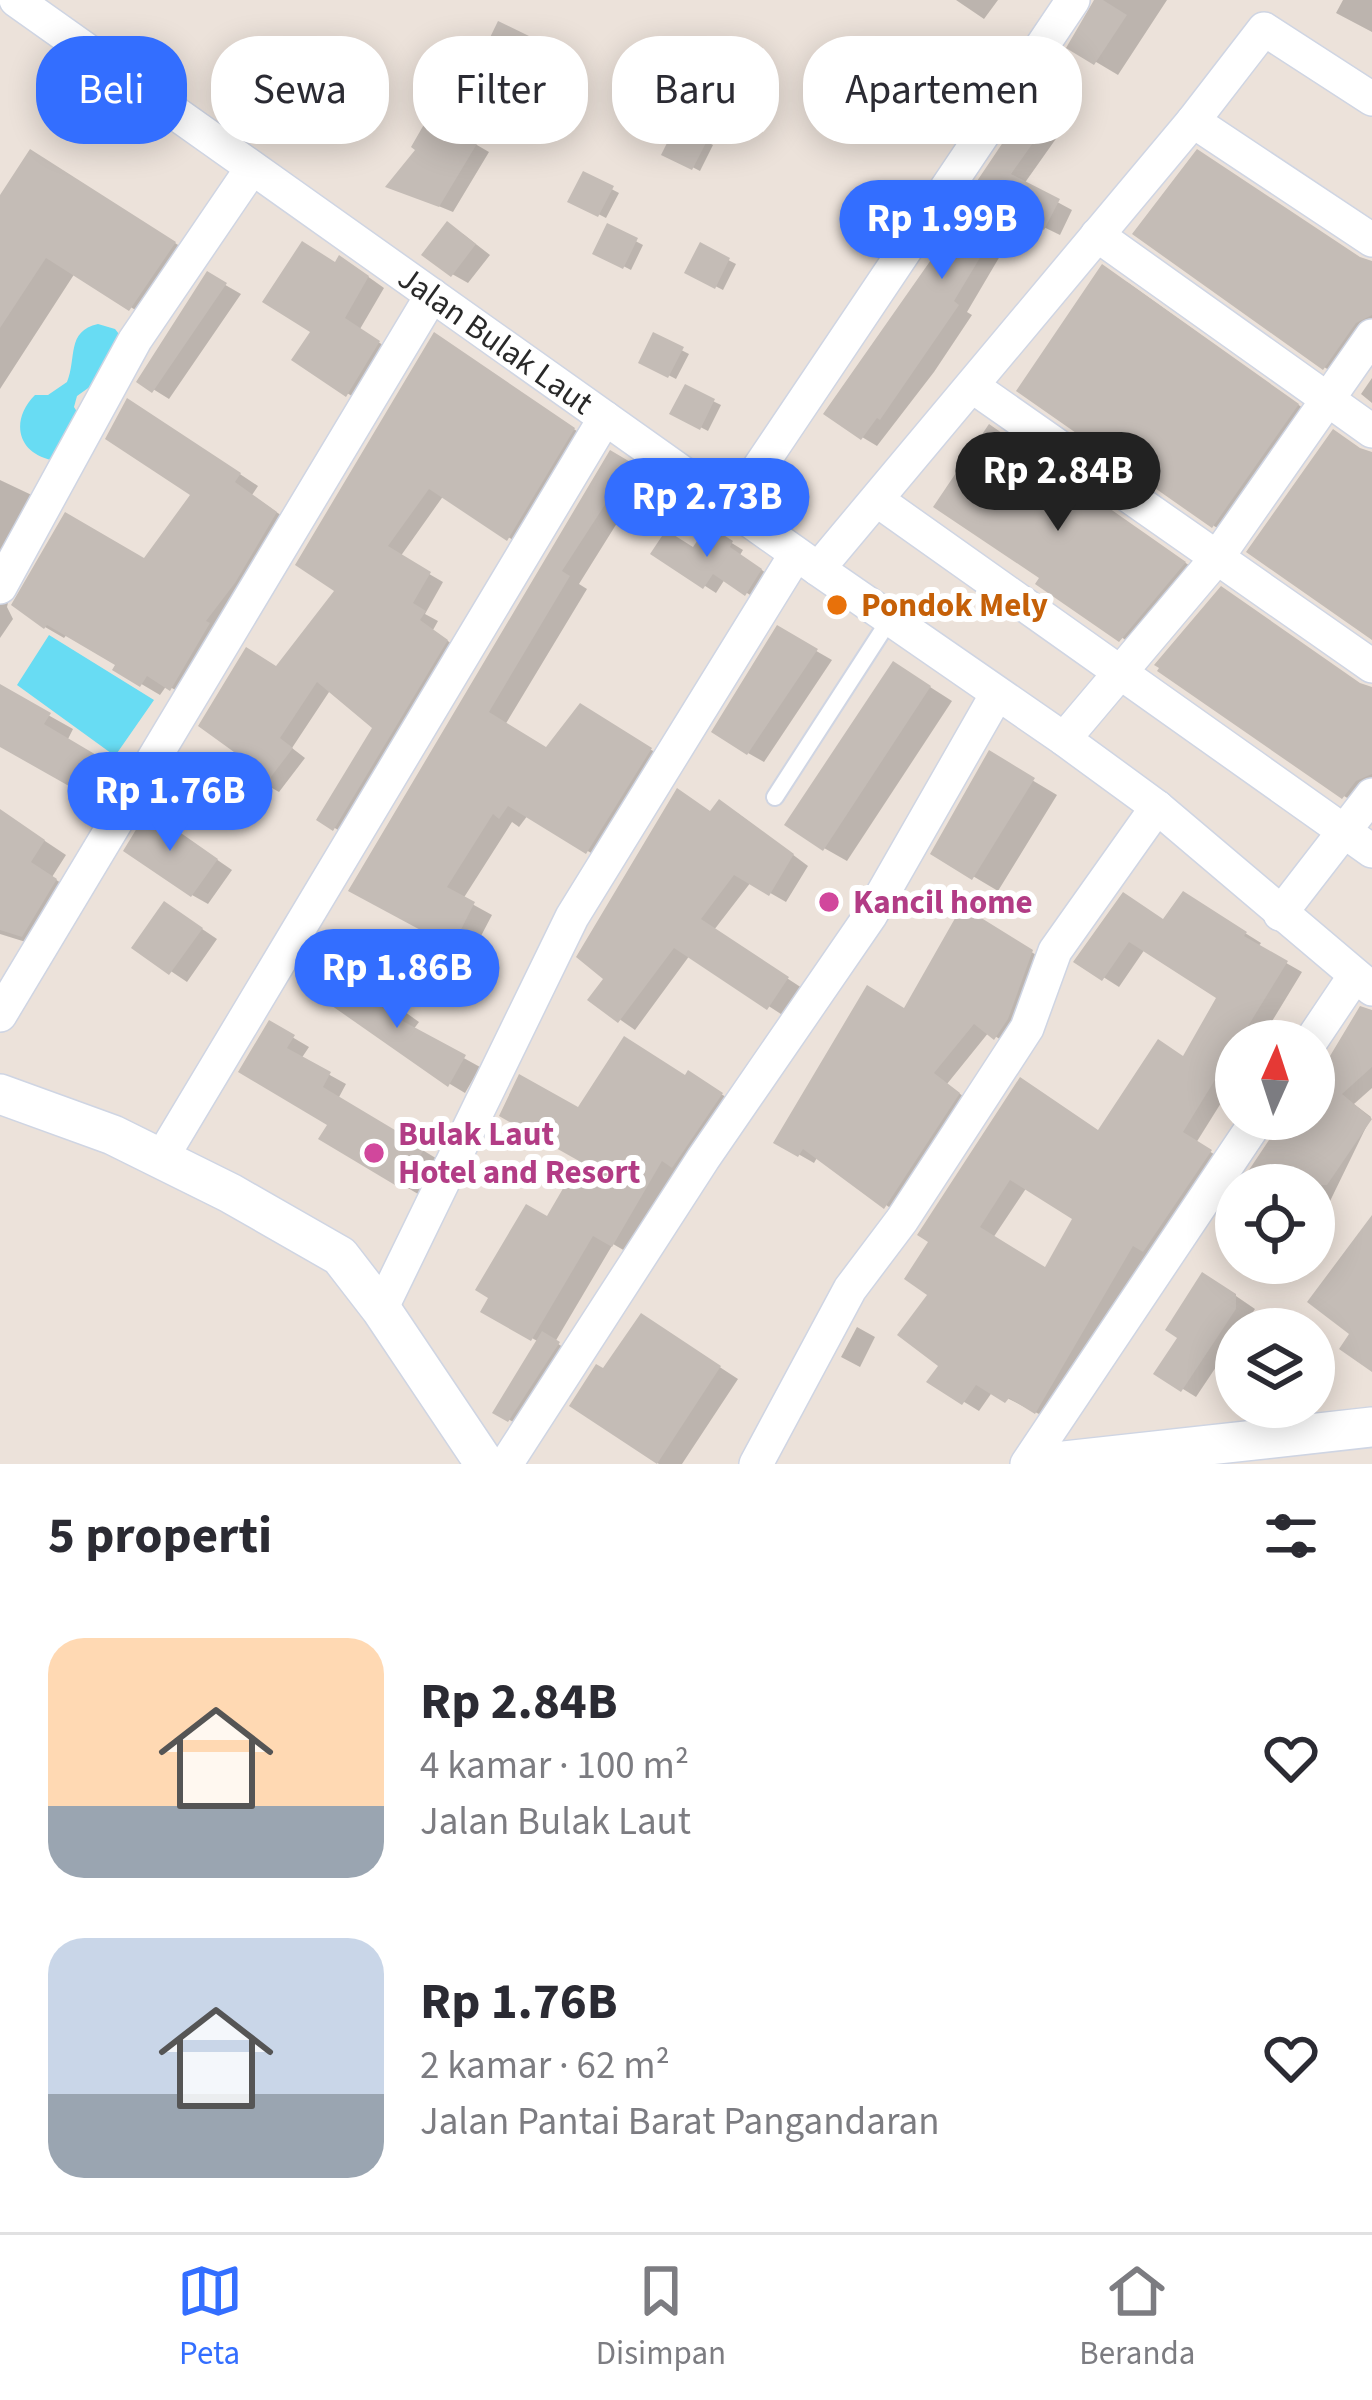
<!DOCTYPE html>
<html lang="id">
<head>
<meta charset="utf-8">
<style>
  :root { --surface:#fff; --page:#f7f7f7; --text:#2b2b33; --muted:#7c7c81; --line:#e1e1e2; --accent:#336eff }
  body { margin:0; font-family:"Source Sans 3",sans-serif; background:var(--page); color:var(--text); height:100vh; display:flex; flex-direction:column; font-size:45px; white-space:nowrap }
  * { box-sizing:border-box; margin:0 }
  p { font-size:39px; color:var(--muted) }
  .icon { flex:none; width:66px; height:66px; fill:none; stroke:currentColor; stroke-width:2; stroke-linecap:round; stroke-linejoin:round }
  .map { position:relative; height:1464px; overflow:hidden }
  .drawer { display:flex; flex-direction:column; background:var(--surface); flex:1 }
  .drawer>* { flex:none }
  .hud { position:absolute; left:36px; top:36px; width:1302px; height:108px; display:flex; gap:24px }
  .needle { width:78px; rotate:3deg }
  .fabs { position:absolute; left:1215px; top:1020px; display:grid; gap:24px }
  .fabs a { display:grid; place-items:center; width:120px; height:120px; border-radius:50%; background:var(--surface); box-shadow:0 6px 30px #0003; font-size:60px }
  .price { position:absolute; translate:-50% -102px; padding:0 27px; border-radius:42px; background:var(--accent); color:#fff; font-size:39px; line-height:78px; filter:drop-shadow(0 3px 6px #0008) }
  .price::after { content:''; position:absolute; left:50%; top:72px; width:36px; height:27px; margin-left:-18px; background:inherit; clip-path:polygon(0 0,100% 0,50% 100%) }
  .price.active { background:#222; color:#fff }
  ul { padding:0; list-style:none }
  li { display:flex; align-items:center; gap:36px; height:300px; padding:0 48px }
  li span { display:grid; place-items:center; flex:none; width:336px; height:240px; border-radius:36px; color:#555 }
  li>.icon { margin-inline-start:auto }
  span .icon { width:144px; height:144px; fill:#fffc; stroke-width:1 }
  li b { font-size:51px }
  h2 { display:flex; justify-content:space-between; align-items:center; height:144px; padding:0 48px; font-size:51px }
  .pill { padding:0 42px; border-radius:48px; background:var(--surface); box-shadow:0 6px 30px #0003; font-size:42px; line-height:108px }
  .pill.active { background:var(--accent); color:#fff }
  .dock { display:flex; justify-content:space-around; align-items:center; height:168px; border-top:3px solid var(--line); background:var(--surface); font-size:33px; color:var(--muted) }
  .dock a { display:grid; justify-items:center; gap:6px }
  .dock .active { color:var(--accent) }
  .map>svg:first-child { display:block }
  .water { fill:#68dcf3 }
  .shadow { fill:#0003; fill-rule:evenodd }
  .building { fill:#c4bcb6; fill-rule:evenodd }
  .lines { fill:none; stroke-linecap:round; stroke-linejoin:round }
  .service-casing { stroke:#cfd5e3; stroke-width:20 }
  .minor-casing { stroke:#cfd5e3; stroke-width:36 }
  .tertiary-casing { stroke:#cfd5e3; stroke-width:42 }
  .service { stroke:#fff; stroke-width:16 }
  .minor { stroke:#fff; stroke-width:33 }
  .tertiary { stroke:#fff; stroke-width:39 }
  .food-dot { fill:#e8710a; stroke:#fff; stroke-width:4.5 }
  .hotel-dot { fill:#d1479c; stroke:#fff; stroke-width:4.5 }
  .labels { text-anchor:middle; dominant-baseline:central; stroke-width:12; stroke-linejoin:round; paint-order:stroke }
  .street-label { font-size:33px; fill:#292929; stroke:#fff }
  .food-label { font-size:33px; font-weight:bold; fill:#c56008; stroke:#fff; text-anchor:start }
  .hotel-label { font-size:33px; font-weight:bold; fill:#b23c85; stroke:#fff; text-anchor:start }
</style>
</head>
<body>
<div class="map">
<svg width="1372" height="1464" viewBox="0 0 1372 1464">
  <rect width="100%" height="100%" fill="#ece2da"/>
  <path class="water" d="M98,324L115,329L123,339L91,386L77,396L74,407L79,415L52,460C17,453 10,420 35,395H48L67,382C77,358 66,331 98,324Z
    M49,635L154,700L115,756L17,685Z"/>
  <path class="shadow" d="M956,0H998L984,19Z
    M1095,0H1167L1118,75L1071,47Z
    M1343,0H1372V32L1336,13Z
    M500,25L534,43L522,68L487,50Z
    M865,105L889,123L875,142L868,138Z
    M432,119L489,152L453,212L390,186L420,149Z
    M1041,120L1060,133L1024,184L1072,210L1060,235L1023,217L967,312L972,315L934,372L877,446L862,437Z
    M678,127L713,145L700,171L665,153Z
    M60,169L203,261L160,325L75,273L0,389V201Z
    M585,175L619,193L606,218L571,200Z
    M609,227L643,245L631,270L596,252Z
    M463,234L490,255L468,283L452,274Z
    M701,246L736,264L723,290L688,272Z
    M1364,262L1372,265V343L1344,379L1324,367Z
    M356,268L384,288L360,329L394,353L364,404L295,359Z
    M208,275L241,294L169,399L140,381Z
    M1127,282L1321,421L1238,540L1214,526Z
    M654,336L689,354L676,379L641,361Z
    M449,344L587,438L522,546L444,495L400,557L443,582L425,614L438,621L433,630L460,650L348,836L320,819L376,728L331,689L292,748L305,758L279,792L265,784L277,670L338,591Z
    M1372,378V403L1361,394Z
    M686,388L721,405L708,431L673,413Z
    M147,412L258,486L252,495L295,525L190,699L167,685L160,695L116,669L119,664L68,633L64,638L45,627L15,604L145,562L194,494Z
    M1006,437L1200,573L1136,648L1043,578Z
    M612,454L647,475L579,584L587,589L505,725L547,750L580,707L668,760L606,862L528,815L519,827L512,822L463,899L492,915L471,955L352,890Z
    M0,480L57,507L10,594L7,607L13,619L0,638Z
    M709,529L743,550L740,555L772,577L758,600L725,579L716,593L654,553L694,551Z
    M778,629L832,660L764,762L748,753Z
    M916,678L952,701L847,861L824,848Z
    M1364,687H1372V800L1364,808L1344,796Z
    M0,688L73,729L67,741L120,772L102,802L0,744Z
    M990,755L1057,795L998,891L934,853Z
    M0,811L66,855L52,877L77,894L45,948L0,934Z
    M736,812L808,866L786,902L751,882L714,930L802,988L784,1016L690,955L635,1030L592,1000L712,814Z
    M164,823L232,870L208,904L192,895Z
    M1199,904L1261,943L1258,947L1302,972L1260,1041H1236V1079L1196,1143L1225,1161L1051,1420L993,1391L979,1411L930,1381L942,1365L932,1294L1021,1081L1100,1133L1185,1059L1220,997L1145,949L1119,987L1078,961ZM1027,1187L1076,1218L1046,1270L993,1238Z
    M963,910L1046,961L1010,1046L989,1032L947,1084L972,1103L900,1215L818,1156L814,1163L777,1142L905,1012Z
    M180,914L217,939L187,982L135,947Z
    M380,994L419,1022L413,1030L480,1067L465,1093L450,1084L355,998Z
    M1372,1011V1088L1354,1104L1371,1117L1314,1234V1185H1243L1278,1132L1280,1119H1314V1081Z
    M270,1024L309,1047L301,1059L346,1084L338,1099L439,1160L418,1194L323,1138L331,1124Z
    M686,1078L707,1085L740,1106L632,1255L613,1244L555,1342L574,1354L525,1429L496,1412L539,1342L484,1311L549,1220L583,1160L579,1112Z
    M1217,1283L1255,1309L1241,1329H1236V1337L1196,1397L1157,1373Z
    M857,1327L875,1337L860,1367L841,1357Z
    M660,1328L738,1379L682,1464H659L630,1445L604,1372Z"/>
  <path class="building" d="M1094,0H1103L1127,15L1094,65L1066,48Z
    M498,21L529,36L514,67L483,52Z
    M858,98L884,117L866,141L841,122Z
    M1026,108L1047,123L1011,174L1060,199L1044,230L1008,211L954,301L959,305L880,420L877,418L861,440L823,414L933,257L928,254Z
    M430,114L478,142L439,207L385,187L415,150L411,147Z
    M677,123L708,139L692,170L661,155Z
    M30,149L176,242L129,311L46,258L0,328V195Z
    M1197,149L1360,257L1372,261V315L1356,323L1323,370L1132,234Z
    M583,171L614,186L598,217L567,202Z
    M447,221L476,244L451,277L421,255Z
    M607,223L638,238L623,269L592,254Z
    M302,241L335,262L339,255L369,276L345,318L380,341L346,397L291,360L310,332L262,302Z
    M700,242L730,258L715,289L684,273Z
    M1102,264L1299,404L1212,528L1016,391Z
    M207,271L227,283L152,393L136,382Z
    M434,332L575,428L507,541L429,489L388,546L431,572L413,603L426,611L420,620L448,640L333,831L316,820L372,728L317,682L280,738L293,748L264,786L228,760L234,752L198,726L246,647L276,666L334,591L295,565Z
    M653,332L684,347L668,378L638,363Z
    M685,384L715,399L700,430L669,414Z
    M127,398L241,473L235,482L277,512L235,583L206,621L210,623L170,691L147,676L140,687L112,670L115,665L47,625L44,629L11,605L65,512L144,558L190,495L105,439Z
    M989,424L1186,562L1119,642L1035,584L1039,578L933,507Z
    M1333,429L1360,448L1372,452V640L1246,552Z
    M610,450L632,463L562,571L570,576L489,712L546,747L580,703L652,748L586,854L508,806L499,819L493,814L447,887L475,902L452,947L348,891Z
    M708,525L733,541L730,547L762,569L745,596L713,574L703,589L650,554L666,530L693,547Z
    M1221,586L1360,683L1372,687V774L1356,781L1342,799L1157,671L1159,668L1154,665Z
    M777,625L818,649L747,755L711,732Z
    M893,661L931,686L823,851L784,825Z
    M0,684L51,713L44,724L98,756L76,790L0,747Z
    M989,750L1035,778L972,880L930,854Z
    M677,788L710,811L719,799L794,854L769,896L734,875L701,919L789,977L767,1010L674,948L618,1023L587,1000L603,979L576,957Z
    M0,809L45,840L31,862L57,879L22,937L0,930Z
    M148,810L218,859L191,897L123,851Z
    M1183,891L1247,932L1244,936L1288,961L1183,1132L1212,1150L1143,1252L1133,1246L1035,1414L1009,1398L1005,1403L976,1385L962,1405L926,1382L938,1366L897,1335L927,1295L904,1279L928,1242L917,1235L1020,1077L1098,1130L1158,1039L1183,1056L1216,998L1129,942L1102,981L1073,962L1123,892L1163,919ZM1010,1180L1072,1219L1045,1267L980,1227Z
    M164,901L203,928L169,975L131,948Z
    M962,906L1033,950L1008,1019L994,1040L974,1024L934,1073L960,1093L884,1209L803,1149L798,1157L773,1143L867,985L904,1008Z
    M363,981L405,1011L399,1019L466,1055L448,1087L325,1001L335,985L354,995Z
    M1360,1006L1372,1010V1067L1342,1094L1372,1119L1327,1185H1239L1275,1131L1279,1119H1314V1074L1318,1076Z
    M269,1020L295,1035L287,1048L331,1072L323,1087L425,1148L400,1188L318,1139L327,1125L238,1072Z
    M624,1036L685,1075L688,1070L723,1093L672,1168L662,1161L612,1247L593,1236L531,1341L480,1312L488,1298L475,1290L526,1204L547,1216L579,1161L499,1116L519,1074L578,1107Z
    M1372,1215V1372L1339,1349L1349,1334L1307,1302Z
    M1202,1272L1236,1294V1309L1181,1392L1153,1374L1177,1338L1165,1330Z
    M641,1313L721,1366L657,1464L569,1406L596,1364L603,1368Z
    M542,1331L560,1342L508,1422L492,1413Z"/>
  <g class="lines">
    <defs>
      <path id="service" d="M775,797L890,619"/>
      <g id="minor">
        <path id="s1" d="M16,0L818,569L1064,739L1157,807L1372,989"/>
        <path d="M1372,99L1264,29L1193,121L1372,240"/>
        <path d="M1097,235L1372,431"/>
        <path d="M972,386L1372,666"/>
        <path d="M877,500L1372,851"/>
        <path d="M732,508L1073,0"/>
        <path d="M818,569L1193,121"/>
        <path d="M0,587L135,340L252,168"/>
        <path d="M1064,739L1216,559L1372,336"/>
        <path d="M1280,914L1372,795"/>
        <path d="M0,1015L432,295"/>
        <path d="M1311,1041L1354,977"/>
        <path d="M161,1159L605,418"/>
        <path d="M381,1309L572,917L796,554"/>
        <path d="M506,1464L703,1159L870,916L997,694"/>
        <path d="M756,1464L850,1289L902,1220L1027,1028L1055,951L1157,807"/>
        <path d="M1027,1464L1258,1119"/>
      </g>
      <path id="tertiary" d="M0,1094L113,1135L230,1193L340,1256L381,1309L485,1464
        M1037,1464L1372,1427"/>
    </defs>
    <use href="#service" class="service-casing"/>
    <use href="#minor" class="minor-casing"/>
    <use href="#tertiary" class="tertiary-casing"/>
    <use href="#service" class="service"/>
    <use href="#minor" class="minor"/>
    <use href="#tertiary" class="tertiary"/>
  </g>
  <circle class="food-dot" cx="837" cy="605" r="12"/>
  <g class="hotel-dot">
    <circle cx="829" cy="902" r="12"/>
    <circle cx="374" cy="1153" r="12"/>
  </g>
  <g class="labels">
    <g class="street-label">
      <text stroke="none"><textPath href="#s1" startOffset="588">Jalan Bulak Laut</textPath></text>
    </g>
    <g class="food-label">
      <text x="861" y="605">Pondok Mely</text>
    </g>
    <g class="hotel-label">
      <text x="853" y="902">Kancil home</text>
      <text x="398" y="1134">Bulak Laut<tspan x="398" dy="38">Hotel and Resort</tspan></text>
    </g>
  </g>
</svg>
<div class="fabs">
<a><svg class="needle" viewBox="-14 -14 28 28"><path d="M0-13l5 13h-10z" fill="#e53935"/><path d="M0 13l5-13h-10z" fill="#7c7c81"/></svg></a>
<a><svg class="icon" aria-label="locate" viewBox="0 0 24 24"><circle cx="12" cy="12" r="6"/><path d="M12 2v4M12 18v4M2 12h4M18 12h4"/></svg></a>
<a><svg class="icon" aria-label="layers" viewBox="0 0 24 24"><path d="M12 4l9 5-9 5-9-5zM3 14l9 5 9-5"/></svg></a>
</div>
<b class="price" style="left:942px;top:282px">Rp 1.99B</b>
<b class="price active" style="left:1058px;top:534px">Rp 2.84B</b>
<b class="price" style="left:707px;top:560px">Rp 2.73B</b>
<b class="price" style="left:170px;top:854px">Rp 1.76B</b>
<b class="price" style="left:397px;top:1031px">Rp 1.86B</b>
<div class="hud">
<a class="pill active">Beli</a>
<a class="pill">Sewa</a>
<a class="pill">Filter</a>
<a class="pill">Baru</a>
<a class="pill">Apartemen</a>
</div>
</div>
<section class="drawer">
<h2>5 properti<svg class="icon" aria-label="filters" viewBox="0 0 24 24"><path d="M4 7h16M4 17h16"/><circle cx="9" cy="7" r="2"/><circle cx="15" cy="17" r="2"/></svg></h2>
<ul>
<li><span style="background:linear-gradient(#ffd9b3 70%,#9aa5b1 0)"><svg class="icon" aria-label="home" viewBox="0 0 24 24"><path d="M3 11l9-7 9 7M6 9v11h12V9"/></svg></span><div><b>Rp 2.84B</b><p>4 kamar · 100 m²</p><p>Jalan Bulak Laut</p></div><svg class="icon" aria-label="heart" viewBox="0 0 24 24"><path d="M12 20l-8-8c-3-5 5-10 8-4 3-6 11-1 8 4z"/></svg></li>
<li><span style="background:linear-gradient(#c9d6e8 65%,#9aa5b1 0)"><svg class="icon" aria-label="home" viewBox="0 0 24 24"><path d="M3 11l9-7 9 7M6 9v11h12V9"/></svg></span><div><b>Rp 1.76B</b><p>2 kamar · 62 m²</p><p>Jalan Pantai Barat Pangandaran</p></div><svg class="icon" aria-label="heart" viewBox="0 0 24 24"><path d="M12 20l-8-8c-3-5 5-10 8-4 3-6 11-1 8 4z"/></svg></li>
</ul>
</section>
<nav class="dock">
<a class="active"><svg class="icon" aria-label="map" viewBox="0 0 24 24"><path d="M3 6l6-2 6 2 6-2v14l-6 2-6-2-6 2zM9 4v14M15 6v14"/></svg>Peta</a>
<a><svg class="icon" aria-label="saved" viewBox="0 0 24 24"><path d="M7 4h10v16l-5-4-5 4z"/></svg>Disimpan</a>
<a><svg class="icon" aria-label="home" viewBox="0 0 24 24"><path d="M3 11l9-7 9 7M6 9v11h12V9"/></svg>Beranda</a>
</nav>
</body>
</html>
